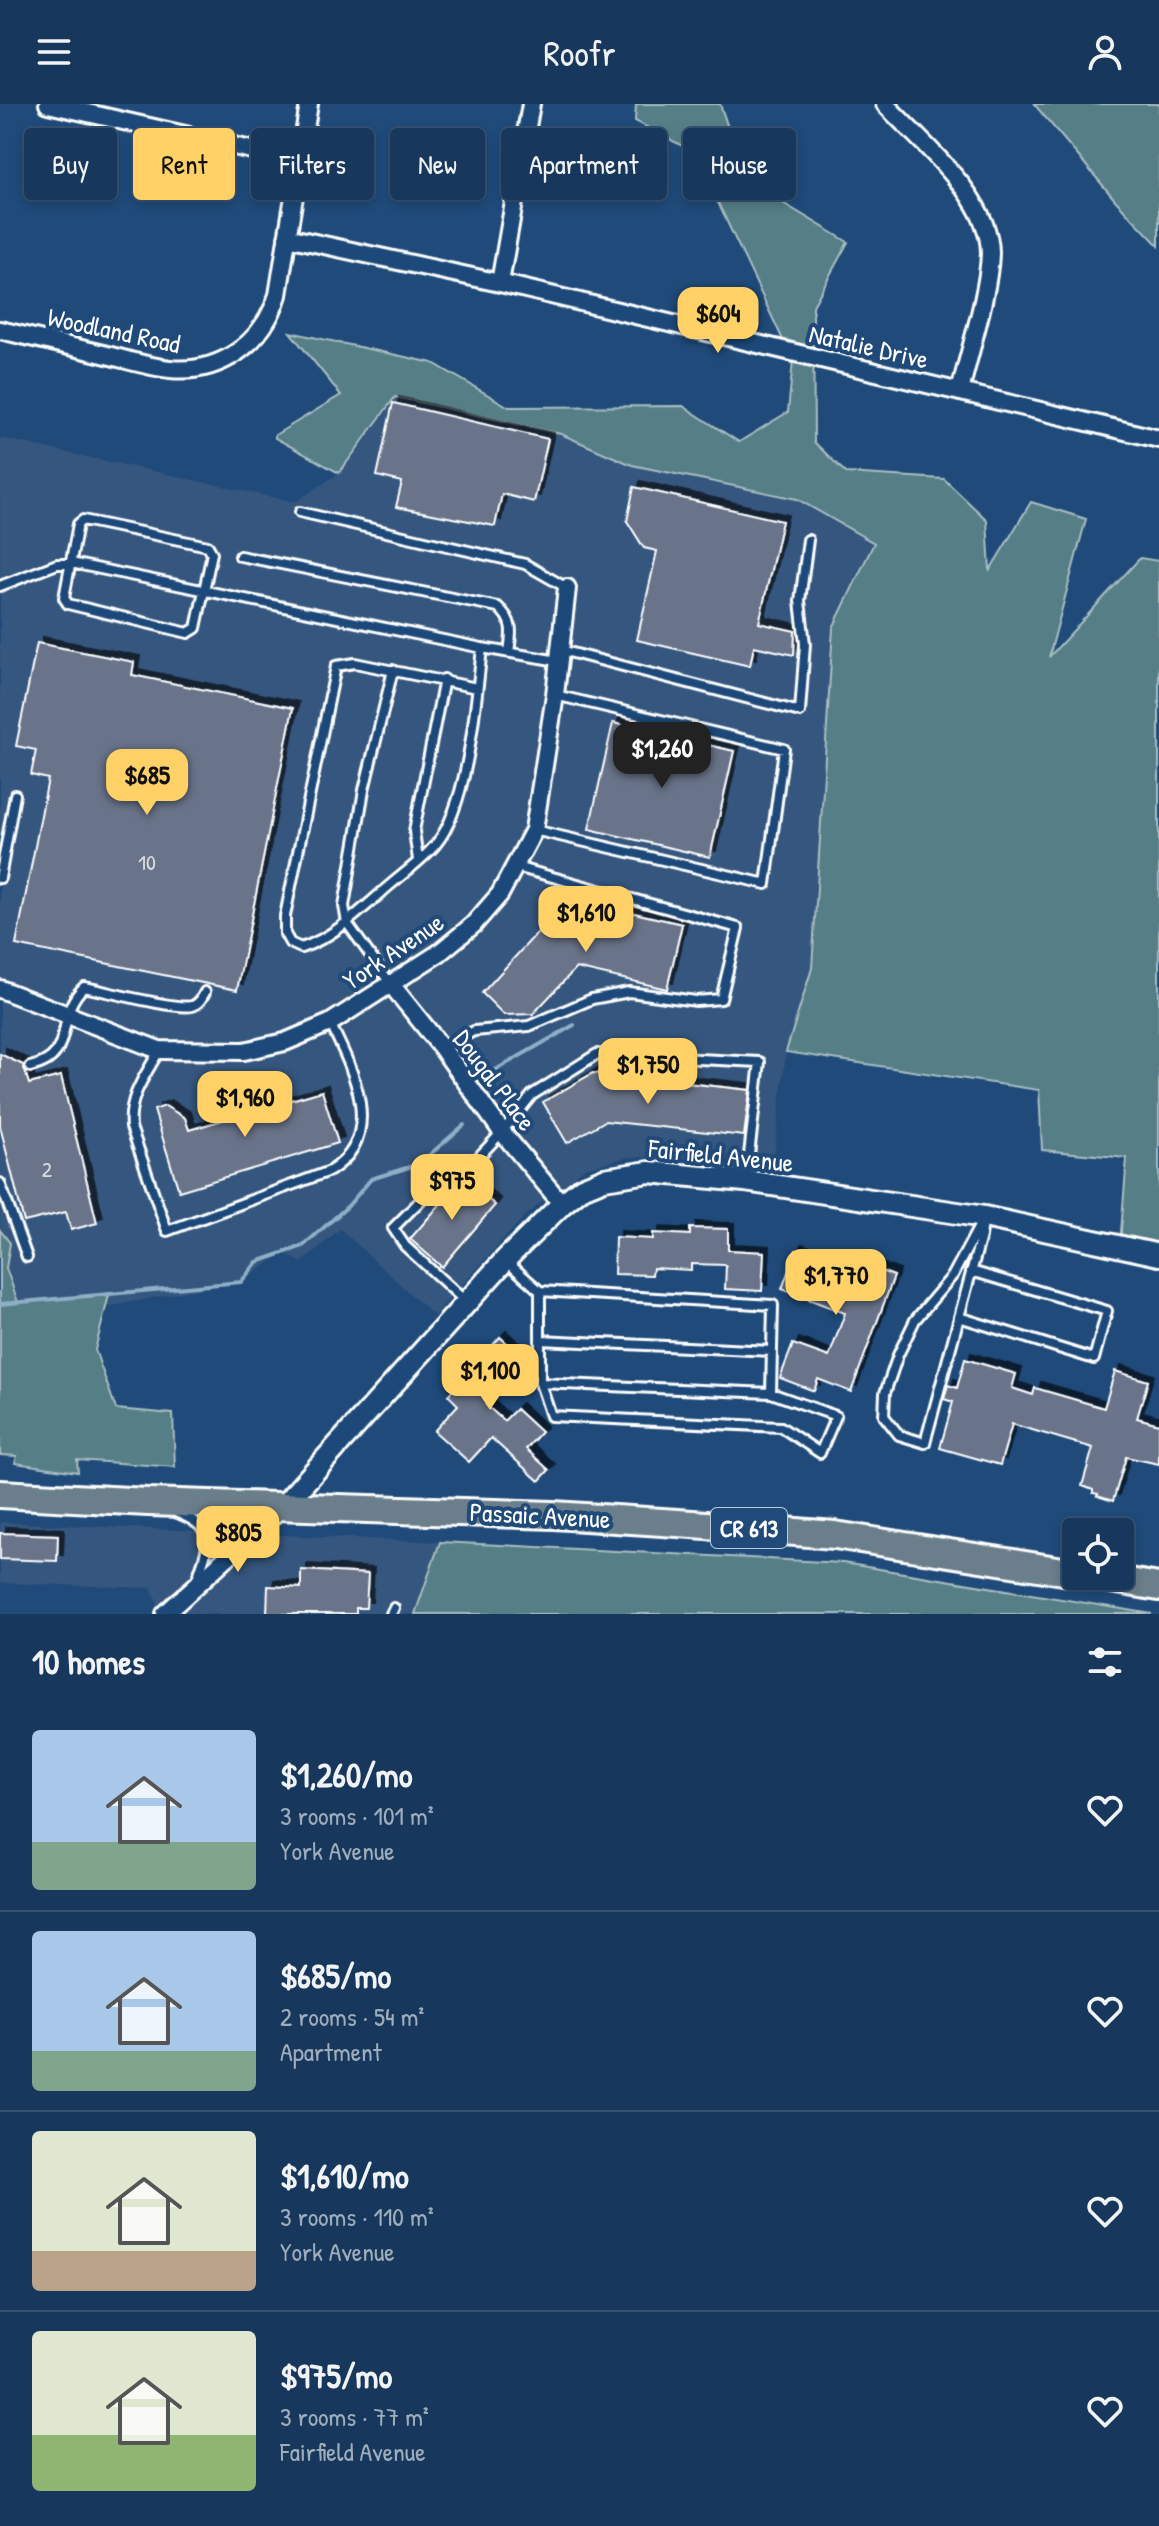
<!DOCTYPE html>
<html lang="en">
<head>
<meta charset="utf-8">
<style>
  :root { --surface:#17385c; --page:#203f62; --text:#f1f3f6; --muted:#9eacbb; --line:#365272; --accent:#ffd166 }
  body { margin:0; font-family:"Patrick Hand",sans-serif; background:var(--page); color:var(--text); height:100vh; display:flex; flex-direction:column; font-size:30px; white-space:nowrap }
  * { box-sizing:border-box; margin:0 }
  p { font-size:26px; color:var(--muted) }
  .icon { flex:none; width:44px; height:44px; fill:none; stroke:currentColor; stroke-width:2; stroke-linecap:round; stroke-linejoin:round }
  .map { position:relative; height:1510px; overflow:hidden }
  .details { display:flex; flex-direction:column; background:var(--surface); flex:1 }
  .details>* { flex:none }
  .hud { position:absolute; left:24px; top:24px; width:1112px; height:72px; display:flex; gap:16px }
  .fabs { position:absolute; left:1062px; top:1414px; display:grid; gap:16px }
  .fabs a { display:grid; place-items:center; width:72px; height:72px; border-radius:8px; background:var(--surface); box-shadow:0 4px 12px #0003,0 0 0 2px var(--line); font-size:40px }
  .price { position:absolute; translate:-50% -68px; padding:0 18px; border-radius:16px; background:var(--accent); color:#111; font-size:26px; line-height:52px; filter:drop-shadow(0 2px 4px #0008) }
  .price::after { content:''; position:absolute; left:50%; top:48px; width:24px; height:18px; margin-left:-12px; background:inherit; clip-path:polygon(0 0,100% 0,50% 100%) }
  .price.selected { background:#222; color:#fff }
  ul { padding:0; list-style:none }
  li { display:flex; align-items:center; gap:24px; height:200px; padding:0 32px }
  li+li { border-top:2px solid var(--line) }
  li span { display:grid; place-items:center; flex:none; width:224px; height:160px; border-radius:8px; color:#555 }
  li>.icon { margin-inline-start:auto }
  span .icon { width:96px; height:96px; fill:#fffc; stroke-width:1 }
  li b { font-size:34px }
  h2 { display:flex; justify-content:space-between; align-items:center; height:96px; padding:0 32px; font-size:34px }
  .chip { padding:0 28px; border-radius:8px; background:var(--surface); box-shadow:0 4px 12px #0003,0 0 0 2px var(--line); font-size:28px; line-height:72px }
  .chip.selected { background:var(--accent); color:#111 }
  header { display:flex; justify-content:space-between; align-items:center; height:104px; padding:0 32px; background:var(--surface); font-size:36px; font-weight:600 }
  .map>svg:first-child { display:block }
  .built { fill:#35567e }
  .green { fill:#547e86; stroke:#aabec2; stroke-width:2 }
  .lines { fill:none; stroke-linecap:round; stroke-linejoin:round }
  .stream { stroke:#8faec7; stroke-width:4 }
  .building { fill:#697389; stroke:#fff; stroke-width:2; filter:url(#shadow) }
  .service-casing { stroke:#fff; stroke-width:14 }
  .minor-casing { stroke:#fff; stroke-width:22 }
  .tertiary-casing { stroke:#fff; stroke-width:26 }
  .primary-casing { stroke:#fff; stroke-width:32 }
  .service { stroke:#1f4a7a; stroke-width:8 }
  .minor { stroke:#1f4a7a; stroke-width:16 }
  .tertiary { stroke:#1f4a7a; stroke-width:20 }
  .primary { stroke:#6b7e8b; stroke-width:26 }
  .labels { text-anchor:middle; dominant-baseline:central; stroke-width:8; stroke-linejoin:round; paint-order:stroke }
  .number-label { font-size:22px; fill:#dadce2 }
  .shield { fill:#1f4a7a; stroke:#bcc9d7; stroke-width:2 }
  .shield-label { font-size:24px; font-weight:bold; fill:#fff }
  .street-label { font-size:26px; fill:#fff; stroke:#1f4a7a }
</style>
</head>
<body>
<header><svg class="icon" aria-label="menu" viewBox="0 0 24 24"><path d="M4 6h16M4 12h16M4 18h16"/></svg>Roofr<svg class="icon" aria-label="person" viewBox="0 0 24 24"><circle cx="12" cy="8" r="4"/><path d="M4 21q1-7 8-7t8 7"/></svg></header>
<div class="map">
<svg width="1159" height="1510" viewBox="0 0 1159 1510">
  <defs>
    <filter id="shadow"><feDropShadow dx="6" dy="-6" stdDeviation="0" flood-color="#0009"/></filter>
  </defs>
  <rect width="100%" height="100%" fill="#1f4a7a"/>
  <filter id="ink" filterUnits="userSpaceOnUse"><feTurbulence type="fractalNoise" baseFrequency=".0125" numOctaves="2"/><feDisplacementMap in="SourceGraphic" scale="16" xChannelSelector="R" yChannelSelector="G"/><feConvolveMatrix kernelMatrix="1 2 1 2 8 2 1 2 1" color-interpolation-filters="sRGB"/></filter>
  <g filter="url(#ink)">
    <path class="built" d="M394,293L561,330L632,361L797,395L874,440L833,524L812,864L786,948L773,1062L708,1055L629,1053L585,1064L524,1113L434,1212L340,1125L302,1159L284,1149L244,1176L25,1219L0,1161V334L295,398L339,369Z
      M0,1418L440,1438L415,1510H162L151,1484L0,1479Z"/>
    <path class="green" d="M636,0H720L746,77L848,138L813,202L814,338L846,369L944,375L987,416L990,466L1031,398L1086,415L1049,553L1140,454L1159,457V1151L1120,1140L1127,1054L1042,1046L1039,986L786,948L812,864L833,524L874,439L797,395L632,361L561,330L395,293L339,369L275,334V331L341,291L290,228L433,259L509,303L683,302L739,338L788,308L793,257L694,48L635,17Z
      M1034,0H1159V142L1116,97Z
      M0,1126L10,1139L6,1164L18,1198L109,1191L95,1246L116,1305L173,1310L175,1363L77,1356L78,1368L15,1359L17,1352L0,1351Z
      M440,1438L843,1459L1152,1510H415Z"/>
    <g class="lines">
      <path class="stream" d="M478,976L574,921
        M0,1200L241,1178L257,1158L303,1142L348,1102L371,1075L419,1060L464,1021"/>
    </g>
    <path class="building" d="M393,299L548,335L534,398L502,390L495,422L396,403L402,378L377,372Z
      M634,383L782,417L759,519L795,527L794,551L754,542L750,562L637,536L657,447L644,444L627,417Z
      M37,539L134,558L132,571L293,604L237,886L16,841L48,675L31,671L36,646L16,642Z
      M613,619L734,647L710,753L589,725Z
      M569,794L682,820L667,885L576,864L533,910L504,911L482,889Z
      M0,950L23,961L29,980L61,972L97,1119L71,1126L66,1108L24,1118L0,1022Z
      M593,969L750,986L744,1032L605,1017L567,1039L543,998Z
      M322,987L338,1039L179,1087L154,1006L165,1002L185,1014L189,1026Z
      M463,1074L495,1101L442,1163L410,1135Z
      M690,1124L728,1125V1146L764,1148L762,1187L725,1185L726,1161L691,1160V1166L653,1164L652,1171L614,1170L615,1133L653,1135V1129L690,1131Z
      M796,1146L839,1162L842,1152L894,1172L851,1288L818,1275L814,1287L780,1274L793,1240L829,1253L845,1209L782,1185Z
      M500,1233L526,1256L486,1301L504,1317L516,1305L541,1328L526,1345L549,1366L539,1377L491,1334L469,1358L434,1327L458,1301L448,1291Z
      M965,1255L1016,1270L1012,1284L1033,1291L1035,1284L1104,1304L1115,1267L1148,1277L1137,1314L1159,1320V1360L1126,1353L1113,1397L1097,1392L1098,1390L1093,1389V1386L1082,1382L1093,1344L1012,1320L1000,1361L940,1344L953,1298L944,1295L948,1281L957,1284Z
      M0,1429L58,1431L57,1457L0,1455Z
      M301,1466L368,1470L366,1504H356V1510H267L268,1482L301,1484Z"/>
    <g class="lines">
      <defs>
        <path id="service" d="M300,408L525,460L567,484
          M83,416L208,442L212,449L196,524L188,529L68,500L64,494L78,420Z
          M240,452L498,503C514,517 512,528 509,548
          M0,482L57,460H76L482,544L558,557
          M561,546L800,608L805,540L800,497L808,436
          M477,584L355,559L336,562L285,812V830L290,839L301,844C332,834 357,810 381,789C398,773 421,758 436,740C469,700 476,596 482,544
          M534,726L766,780L784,645L555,591
          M418,756L414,727L444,575
          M0,774L15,691
          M390,879L347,819L344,802L364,686L393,566
          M442,943L474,927L529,922L592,895L629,888L696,897L721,895L738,824L516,763
          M159,947C145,972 128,993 131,1023L167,1127L330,1067C387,1032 352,964 330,919
          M30,963C78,953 53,911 84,883C105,887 176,906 192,902C199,900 202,894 205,888
          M0,1079L27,1153
          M984,1113L981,1132L925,1339L899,1331L884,1312L885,1289L898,1251L915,1216L953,1171Z
          M505,1156L540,1187V1279L551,1312L781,1323L820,1349L836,1312L771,1289L773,1201L540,1187
          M466,1198L405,1142L393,1124L434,1083L474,1058L502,1028L532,991L597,950L760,958L746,1076
          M959,1213L1094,1255L1107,1207L971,1167
          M540,1236L772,1247
          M540,1279L771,1289
          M175,1408C217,1424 210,1438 197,1475
          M391,1510L394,1504"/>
        <path id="minor" d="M48,0L300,57
          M885,0C920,38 990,93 990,149C989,188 969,248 960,288
          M287,133L500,179L1159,335
          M500,179L531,0
          M0,226C34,234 69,242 103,250C125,255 148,263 170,265C221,270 263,239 278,191L309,0
          M390,879L442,944L502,1028L562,1100
          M0,885L159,946L244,947L285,938L330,919L439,849L473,821L500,790L534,726L555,591L567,484
          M165,1510L284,1401"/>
        <path id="tertiary" d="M284,1401L505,1156L562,1100L582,1084L604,1075L649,1068L745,1077L984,1113L1159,1151"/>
        <path id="primary" d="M0,1390L148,1398L554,1411L693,1420L835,1431L1076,1469
          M1093,1472L1159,1483"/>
      </defs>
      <use href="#service" class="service-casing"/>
      <use href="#minor" class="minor-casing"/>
      <use href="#tertiary" class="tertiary-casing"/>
      <use href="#primary" class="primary-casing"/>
      <use href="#service" class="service"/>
      <use href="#minor" class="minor"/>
      <use href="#tertiary" class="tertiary"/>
      <use href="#primary" class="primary"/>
    </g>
  </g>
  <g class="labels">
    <g class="number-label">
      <text x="147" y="758">10</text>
      <text x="47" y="1065">2</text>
    </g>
    <rect class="shield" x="711" y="1404" width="76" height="40" rx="6"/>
    <g class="shield-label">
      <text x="749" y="1424">CR 613</text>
    </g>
    <g class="street-label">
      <text transform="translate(114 226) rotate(12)">Woodland Road</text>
      <text transform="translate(869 242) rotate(13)">Natalie Drive</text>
      <text transform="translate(393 847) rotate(-34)">York Avenue</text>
      <text transform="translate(495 976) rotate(53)">Dougal Place</text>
      <text transform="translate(721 1051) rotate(6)">Fairfield Avenue</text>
      <text transform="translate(540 1411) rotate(3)">Passaic Avenue</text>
    </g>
  </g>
</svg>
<div class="fabs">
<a><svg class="icon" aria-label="locate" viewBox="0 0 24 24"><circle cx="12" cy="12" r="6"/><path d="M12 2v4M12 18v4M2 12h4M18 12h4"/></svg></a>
</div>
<b class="price" style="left:718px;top:251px">$604</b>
<b class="price selected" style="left:662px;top:686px">$1,260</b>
<b class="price" style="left:147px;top:713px">$685</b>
<b class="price" style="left:586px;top:850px">$1,610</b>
<b class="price" style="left:648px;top:1002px">$1,750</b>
<b class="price" style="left:245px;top:1035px">$1,960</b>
<b class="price" style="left:452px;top:1118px">$975</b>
<b class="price" style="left:836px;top:1213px">$1,770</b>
<b class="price" style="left:490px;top:1308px">$1,100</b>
<b class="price" style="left:238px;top:1470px">$805</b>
<div class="hud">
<a class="chip">Buy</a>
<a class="chip selected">Rent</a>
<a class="chip">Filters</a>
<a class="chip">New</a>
<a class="chip">Apartment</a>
<a class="chip">House</a>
</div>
</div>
<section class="details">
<h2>10 homes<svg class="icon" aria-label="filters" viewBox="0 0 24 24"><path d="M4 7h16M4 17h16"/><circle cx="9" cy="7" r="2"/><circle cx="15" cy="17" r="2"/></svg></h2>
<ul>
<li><span style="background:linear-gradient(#a9c7e8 70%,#7fa58c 0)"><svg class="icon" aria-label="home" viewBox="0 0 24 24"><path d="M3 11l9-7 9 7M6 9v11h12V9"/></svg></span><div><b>$1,260/mo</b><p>3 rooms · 101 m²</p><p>York Avenue</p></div><svg class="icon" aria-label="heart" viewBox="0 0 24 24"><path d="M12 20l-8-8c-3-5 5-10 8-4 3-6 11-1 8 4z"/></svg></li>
<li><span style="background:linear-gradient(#a9c7e8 75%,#7fa58c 0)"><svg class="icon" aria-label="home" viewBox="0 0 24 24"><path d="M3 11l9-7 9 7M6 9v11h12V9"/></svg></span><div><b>$685/mo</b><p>2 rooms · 54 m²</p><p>Apartment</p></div><svg class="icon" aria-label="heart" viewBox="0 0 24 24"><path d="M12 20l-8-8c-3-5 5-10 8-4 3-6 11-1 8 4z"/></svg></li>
<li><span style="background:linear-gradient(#dfe7d0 75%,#b9a48a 0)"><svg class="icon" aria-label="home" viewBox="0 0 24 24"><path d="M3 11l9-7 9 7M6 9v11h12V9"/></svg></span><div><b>$1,610/mo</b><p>3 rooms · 110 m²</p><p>York Avenue</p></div><svg class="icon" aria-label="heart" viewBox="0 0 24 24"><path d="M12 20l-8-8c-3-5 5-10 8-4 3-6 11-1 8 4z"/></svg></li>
<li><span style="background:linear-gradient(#dfe7d0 65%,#8fb573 0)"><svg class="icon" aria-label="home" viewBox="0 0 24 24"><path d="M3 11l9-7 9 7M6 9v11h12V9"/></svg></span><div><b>$975/mo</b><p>3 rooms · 77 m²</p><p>Fairfield Avenue</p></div><svg class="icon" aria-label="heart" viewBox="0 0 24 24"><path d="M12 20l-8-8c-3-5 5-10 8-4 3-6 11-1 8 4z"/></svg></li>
</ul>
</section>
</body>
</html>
